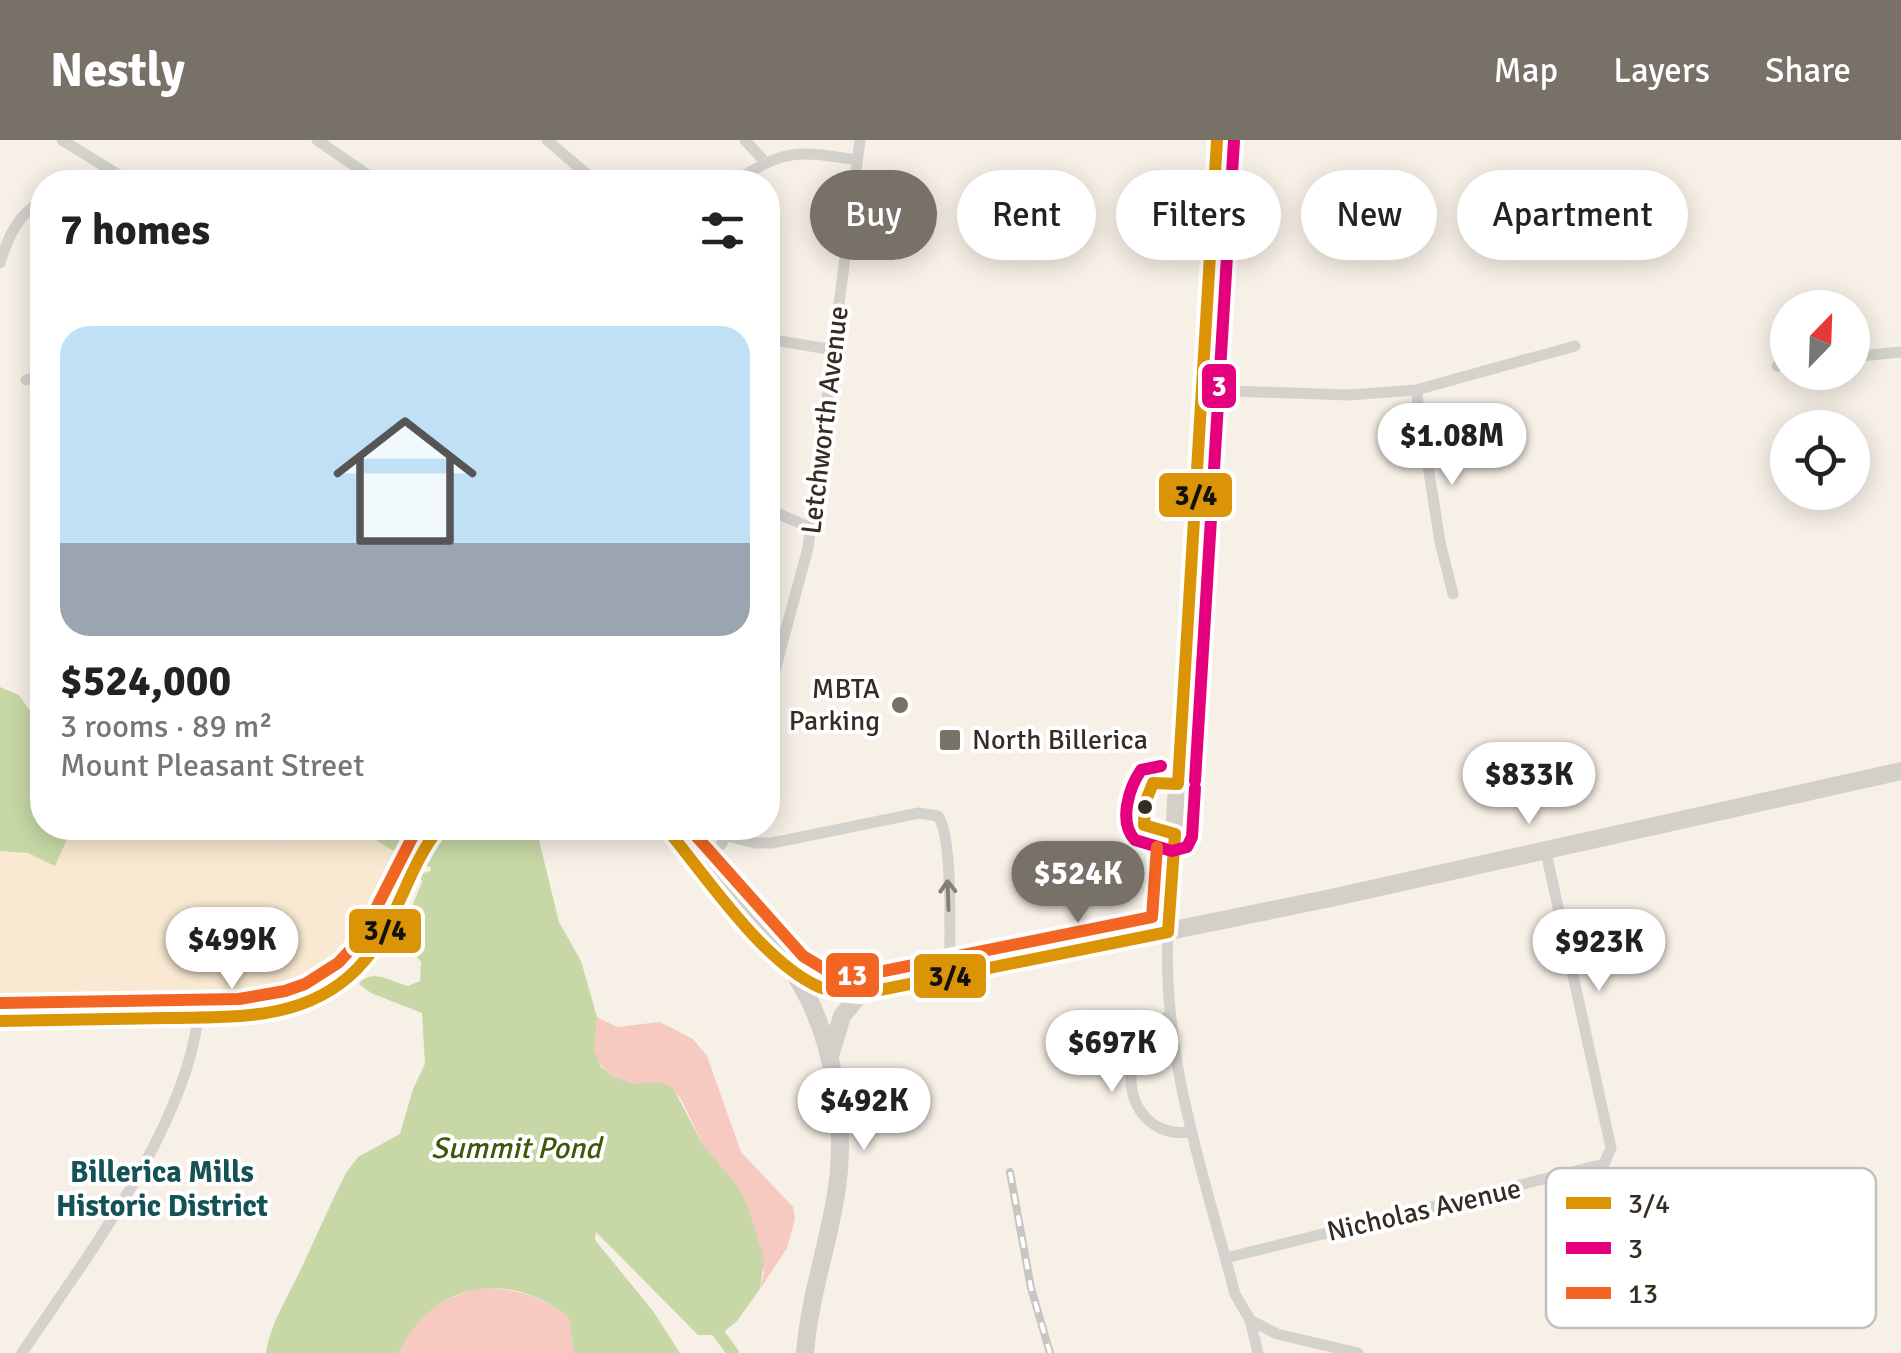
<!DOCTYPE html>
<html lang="en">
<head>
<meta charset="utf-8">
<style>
  :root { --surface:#fff; --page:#f2f2f2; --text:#222; --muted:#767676; --line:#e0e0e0; --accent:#787167 }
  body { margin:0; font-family:Signika,sans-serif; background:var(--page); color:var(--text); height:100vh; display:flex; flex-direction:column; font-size:38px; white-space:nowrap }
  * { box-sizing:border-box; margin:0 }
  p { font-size:32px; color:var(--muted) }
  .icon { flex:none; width:55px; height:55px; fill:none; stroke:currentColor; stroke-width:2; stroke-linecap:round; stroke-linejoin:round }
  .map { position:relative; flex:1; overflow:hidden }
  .details { position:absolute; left:30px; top:30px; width:750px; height:670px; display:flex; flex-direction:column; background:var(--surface); border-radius:40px; box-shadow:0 5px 25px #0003 }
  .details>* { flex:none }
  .top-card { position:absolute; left:810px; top:30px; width:940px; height:90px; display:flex; gap:20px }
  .needle { width:65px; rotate:23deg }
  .buttons { position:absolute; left:1770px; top:150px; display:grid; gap:20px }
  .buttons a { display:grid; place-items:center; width:100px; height:100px; border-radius:50%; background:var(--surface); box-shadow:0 5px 25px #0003; font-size:50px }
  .price { position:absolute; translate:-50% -85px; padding:0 22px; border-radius:35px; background:#fff; color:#222; font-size:32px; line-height:65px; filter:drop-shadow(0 2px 5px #0008) }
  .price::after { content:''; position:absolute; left:50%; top:60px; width:30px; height:22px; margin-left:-15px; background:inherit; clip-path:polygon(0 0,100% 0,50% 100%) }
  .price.selected { background:var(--accent); color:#fff }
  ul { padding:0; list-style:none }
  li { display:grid; align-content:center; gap:20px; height:530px; padding:0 30px }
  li+li { border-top:2px solid var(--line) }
  li span { display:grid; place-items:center; height:310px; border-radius:30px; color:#555 }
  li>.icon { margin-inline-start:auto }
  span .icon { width:180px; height:180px; fill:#fffc; stroke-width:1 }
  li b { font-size:42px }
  h2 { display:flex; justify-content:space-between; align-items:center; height:120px; padding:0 30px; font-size:42px }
  .tag { padding:0 35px; border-radius:45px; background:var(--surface); box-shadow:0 5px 25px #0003; font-size:35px; line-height:90px }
  .tag.selected { background:var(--accent); color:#fff }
  header { display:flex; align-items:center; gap:60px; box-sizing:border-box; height:140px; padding:0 50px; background:var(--accent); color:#fff }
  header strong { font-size:48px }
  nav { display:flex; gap:55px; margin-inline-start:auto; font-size:35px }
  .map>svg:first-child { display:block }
  .built { fill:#f9e9d2 }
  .green { fill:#f6cac0 }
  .water { fill:#c7d8a6 }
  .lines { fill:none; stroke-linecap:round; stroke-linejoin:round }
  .canal { stroke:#c7d8a6; stroke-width:12 }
  .minor { stroke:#d4d2cd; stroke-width:11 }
  .secondary { stroke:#d5cfca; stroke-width:18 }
  .rail-casing { stroke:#c7c6c3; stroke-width:8 }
  .rail { stroke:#fff; stroke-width:4; stroke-dasharray:11; stroke-linecap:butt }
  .bus-1-casing { stroke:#fff; stroke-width:20 }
  .bus-2-casing { stroke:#fff; stroke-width:20 }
  .bus-3-casing { stroke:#fff; stroke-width:20 }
  .bus-1 { stroke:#da9405; stroke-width:12 }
  .bus-2 { stroke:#e5007d; stroke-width:12 }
  .bus-3 { stroke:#f26522; stroke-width:12 }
  .oneway { stroke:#848078 }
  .poi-dot { fill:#787167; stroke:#fff; stroke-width:4 }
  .bus-dot { fill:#342d22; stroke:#fff; stroke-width:4 }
  .labels { text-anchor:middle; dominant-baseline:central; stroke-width:8; stroke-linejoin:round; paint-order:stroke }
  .street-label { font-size:28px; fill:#342d22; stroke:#fff }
  .poi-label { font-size:28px; fill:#342d22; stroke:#fff; text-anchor:end }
  .water-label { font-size:30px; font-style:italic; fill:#3f570b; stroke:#fff }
  .neighbourhood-label { font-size:30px; font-weight:bold; fill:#155256; stroke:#fff }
  .key { fill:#fff; stroke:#c2c0bd; stroke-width:2.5 }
  .key-label { font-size:28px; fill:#342d22 }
  .line-badge { stroke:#fff; stroke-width:4 }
  .badge-label { font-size:28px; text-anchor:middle; font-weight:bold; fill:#fff }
  .pale-badge-label { font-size:28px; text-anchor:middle; font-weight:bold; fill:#111 }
</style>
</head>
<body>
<header>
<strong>Nestly</strong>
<nav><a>Map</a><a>Layers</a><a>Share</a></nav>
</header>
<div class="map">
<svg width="1901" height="1213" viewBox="0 0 1901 1213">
  <rect width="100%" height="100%" fill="#f7f0e7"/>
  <path class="built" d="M72,688H249L285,701L290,689L327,688L342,693L345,688L365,694L404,717L381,774L361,802L336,832L315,827L308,851L302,853L257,861L0,868V711L28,713L55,725Z"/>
  <path class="green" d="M597,877L617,887L660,882L693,899L707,916L741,1012L793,1067L795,1079L787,1108L760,1149L764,1132L682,961C665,936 658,946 634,944C617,942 596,927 594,909C593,900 596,887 597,877Z
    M478,1148C513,1148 542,1155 569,1178L574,1213H399C417,1173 438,1161 478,1148Z"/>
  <path class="water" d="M0,547L19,555L30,571L42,568V688H72L55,726L28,713L0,711Z
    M327,688H501L521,699L526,697V688H536L559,782L581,821L597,877L594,909L601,927L614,937L634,944L660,942L673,948L703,1005L736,1044L747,1065L764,1119L760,1149L737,1181L720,1195H698L596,1092L595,1100L653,1171L680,1213H574L569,1178C510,1128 431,1142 399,1213H266C271,1182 286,1161 299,1133C315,1100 329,1066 346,1033L358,1017L400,994L413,949L425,924L422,873L371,853L359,844C371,828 390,841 408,846L420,841L421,822L412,811L397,803L422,742L420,734L431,731L430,726L423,728L365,694L345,688L343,694Z"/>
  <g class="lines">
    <path class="canal" d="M711,1183L733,1213"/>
    <path class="minor" d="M62,0L130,42
      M317,0L378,42
      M547,0L596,42
      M745,0L765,22
      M734,42C786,8 797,11 857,20
      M0,123C8,97 18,74 42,61
      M768,199L834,210
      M1852,217L1901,212
      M1777,226L1788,225
      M26,240L42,235
      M1200,250L1349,255L1416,250L1575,206
      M1416,250L1440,402L1453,454
      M768,369L811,388
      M768,556L808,408L860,0
      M727,696L755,703H772L919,673L938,676C954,698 949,804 950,836
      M697,723L721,705L731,688
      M1168,792C1162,919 1204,1034 1235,1154L1250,1180L1258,1213
      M1169,875C1154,887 1140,900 1134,919C1122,958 1147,998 1190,992
      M1226,1118L1604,1024L1611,1008L1545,708
      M1250,1180L1277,1194L1358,1213
      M22,1213C84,1120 184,990 198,878"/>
    <path class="secondary" d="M666,688L792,830L825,850L860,854L1331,758L1901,631
      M1168,792L1217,0
      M795,835C835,896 848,990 835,1060C826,1112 809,1161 805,1213
      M0,881L240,876C312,871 361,844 392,776C406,745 416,714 439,688
      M831,913L842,876L860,854"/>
    <defs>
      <path id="rail" d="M1010,1032L1031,1148L1050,1213"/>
    </defs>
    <use href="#rail" class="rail-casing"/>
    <use href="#rail" class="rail"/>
    <defs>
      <path id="bus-1" d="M666,688C705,735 760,818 815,845C829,852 845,853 860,854L1168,792L1175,694L1144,685L1145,663L1153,643L1178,644L1217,0
        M0,881C56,880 112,879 167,878C208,877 249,879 289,868C318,860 345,844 365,820C398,781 407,728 439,688"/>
      <path id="bus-2" d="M1161,626L1141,630C1129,648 1118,682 1135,700L1172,711L1187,707L1192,697L1195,648
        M1195,641L1234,1"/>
      <path id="bus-3" d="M689,688L803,816L831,833L859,836L1152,777L1157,707
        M0,863L239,859L285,851L305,844L338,823L352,808L365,790L417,688"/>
    </defs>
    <use href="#bus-1" class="bus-1-casing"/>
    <use href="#bus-2" class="bus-2-casing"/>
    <use href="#bus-3" class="bus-3-casing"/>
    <use href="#bus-1" class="bus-1"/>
    <use href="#bus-2" class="bus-2"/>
    <use href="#bus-3" class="bus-3"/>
  </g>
  <defs><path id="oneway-shaft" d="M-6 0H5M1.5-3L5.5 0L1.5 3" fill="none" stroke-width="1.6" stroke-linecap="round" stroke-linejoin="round" transform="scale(2.5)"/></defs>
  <use class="oneway" href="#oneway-shaft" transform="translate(948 755) rotate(-92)"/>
  <g class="poi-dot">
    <circle cx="900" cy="565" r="10"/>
    <rect x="938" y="588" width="24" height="24" rx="5"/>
  </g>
  <circle class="bus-dot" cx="1145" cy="667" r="9"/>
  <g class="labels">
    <g class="street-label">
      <text transform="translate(825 280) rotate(-83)">Letchworth Avenue</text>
      <text transform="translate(1424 1070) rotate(-13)">Nicholas Avenue</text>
    </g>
    <g class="poi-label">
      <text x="880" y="549">MBTA<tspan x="880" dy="32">Parking</tspan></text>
      <text x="972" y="600" text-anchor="start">North Billerica</text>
    </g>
    <g class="water-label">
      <text x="516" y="1008">Summit Pond</text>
    </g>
    <g class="neighbourhood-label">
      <text x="162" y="1032">Billerica Mills<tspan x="162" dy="34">Historic District</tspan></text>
    </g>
  </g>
  <rect x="1546" y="1028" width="330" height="160" rx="15" class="key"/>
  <rect x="1566" y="1057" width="45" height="12" fill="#da9405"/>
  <rect x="1566" y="1102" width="45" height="12" fill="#e5007d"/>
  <rect x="1566" y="1147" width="45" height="12" fill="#f26522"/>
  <g class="key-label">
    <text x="1628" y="1073">3/4</text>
    <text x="1628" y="1118">3</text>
    <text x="1628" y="1163">13</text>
  </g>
  <g class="line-badge">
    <rect x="1200" y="222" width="38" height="48" rx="10" fill="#e5007d"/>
    <rect x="1157" y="331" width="77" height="48" rx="10" fill="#da9405"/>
    <rect x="347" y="767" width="76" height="48" rx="10" fill="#da9405"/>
    <rect x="824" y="811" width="57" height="48" rx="10" fill="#f26522"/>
    <rect x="912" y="812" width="76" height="48" rx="10" fill="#da9405"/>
  </g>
  <g class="badge-label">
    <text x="1219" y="256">3</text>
    <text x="852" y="845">13</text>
  </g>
  <g class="pale-badge-label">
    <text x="1196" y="365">3/4</text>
    <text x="385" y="800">3/4</text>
    <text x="950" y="846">3/4</text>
  </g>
</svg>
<div class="buttons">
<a><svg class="needle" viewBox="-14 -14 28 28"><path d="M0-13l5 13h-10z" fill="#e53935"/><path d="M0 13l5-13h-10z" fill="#767676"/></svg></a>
<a><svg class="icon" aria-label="locate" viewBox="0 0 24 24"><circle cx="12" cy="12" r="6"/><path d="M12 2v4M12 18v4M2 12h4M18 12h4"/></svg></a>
</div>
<b class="price" style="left:1452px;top:348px">$1.08M</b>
<b class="price" style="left:1529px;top:687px">$833K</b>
<b class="price selected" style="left:1078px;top:786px">$524K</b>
<b class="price" style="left:232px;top:852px">$499K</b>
<b class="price" style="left:1599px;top:854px">$923K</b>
<b class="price" style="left:1112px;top:955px">$697K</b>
<b class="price" style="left:864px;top:1013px">$492K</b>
<div class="top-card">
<a class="tag selected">Buy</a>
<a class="tag">Rent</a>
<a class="tag">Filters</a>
<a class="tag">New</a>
<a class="tag">Apartment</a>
</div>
<section class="details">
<h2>7 homes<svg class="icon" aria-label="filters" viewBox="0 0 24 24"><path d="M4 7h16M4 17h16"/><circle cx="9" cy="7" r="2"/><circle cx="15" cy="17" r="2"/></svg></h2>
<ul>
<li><span style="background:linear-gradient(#bfe0f5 70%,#9aa5b1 0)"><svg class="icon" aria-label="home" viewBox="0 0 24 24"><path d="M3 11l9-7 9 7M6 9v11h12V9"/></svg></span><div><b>$524,000</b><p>3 rooms · 89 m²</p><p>Mount Pleasant Street</p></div></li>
</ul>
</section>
</div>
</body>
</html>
